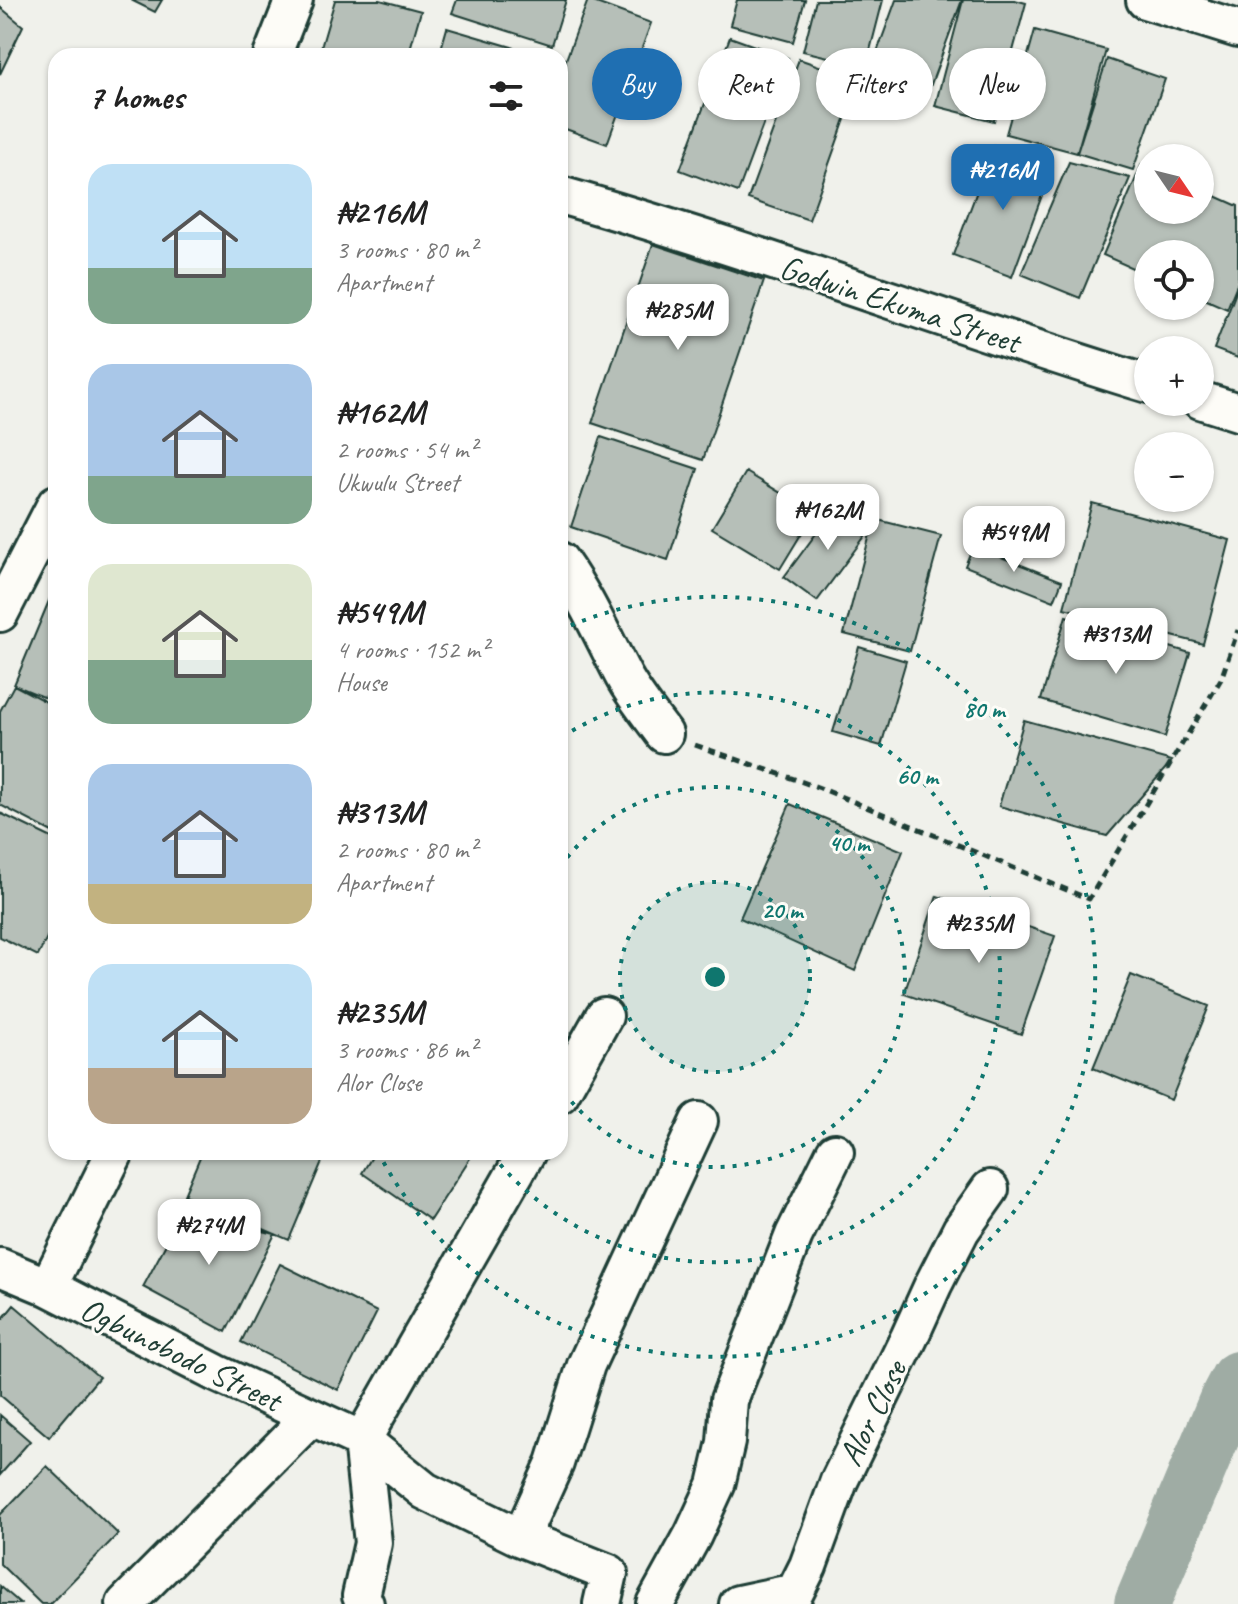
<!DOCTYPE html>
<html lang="en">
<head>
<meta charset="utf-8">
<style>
  :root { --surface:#fff; --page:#f2f2f2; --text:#222; --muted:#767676; --accent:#1f6fb2 }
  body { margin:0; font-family:Caveat,sans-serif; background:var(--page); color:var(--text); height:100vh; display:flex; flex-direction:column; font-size:30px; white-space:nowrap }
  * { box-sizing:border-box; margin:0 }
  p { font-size:26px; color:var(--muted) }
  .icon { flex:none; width:44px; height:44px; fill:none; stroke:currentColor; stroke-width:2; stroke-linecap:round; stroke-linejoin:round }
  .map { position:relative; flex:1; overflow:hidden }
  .side { position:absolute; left:48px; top:48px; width:520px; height:1112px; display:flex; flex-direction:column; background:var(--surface); border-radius:24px; box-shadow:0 2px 6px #0004 }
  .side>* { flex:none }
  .guide { position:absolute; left:592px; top:48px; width:526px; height:72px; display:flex; gap:16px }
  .needle { width:52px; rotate:125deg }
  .fabs { position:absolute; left:1134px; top:144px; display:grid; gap:16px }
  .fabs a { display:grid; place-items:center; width:80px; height:80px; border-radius:50%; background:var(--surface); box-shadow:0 2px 6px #0004; font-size:40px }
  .price { position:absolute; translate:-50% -68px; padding:0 18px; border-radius:16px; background:#fff; color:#222; font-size:26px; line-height:52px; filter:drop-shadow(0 2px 4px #0008) }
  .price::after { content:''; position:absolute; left:50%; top:48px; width:24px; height:18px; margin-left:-12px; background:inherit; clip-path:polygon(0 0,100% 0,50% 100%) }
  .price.active { background:var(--accent); color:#fff }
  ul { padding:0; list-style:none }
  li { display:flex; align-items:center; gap:24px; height:200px; padding:0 40px }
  li span { display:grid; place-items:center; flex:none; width:224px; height:160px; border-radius:24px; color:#555 }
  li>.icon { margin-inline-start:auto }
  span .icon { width:96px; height:96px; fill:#fffc; stroke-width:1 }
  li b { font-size:34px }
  h2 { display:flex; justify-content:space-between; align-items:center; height:96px; padding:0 40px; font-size:34px }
  .chip { padding:0 28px; border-radius:36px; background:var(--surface); box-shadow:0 2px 6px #0004; font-size:28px; line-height:72px }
  .chip.active { background:var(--accent); color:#fff }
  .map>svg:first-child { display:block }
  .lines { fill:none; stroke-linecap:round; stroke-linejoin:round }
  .river { stroke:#9faca4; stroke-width:56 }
  .building { fill:#b6bfb8; stroke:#1f3d34; stroke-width:2 }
  .street-casing { stroke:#1f3d34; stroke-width:42 }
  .path { stroke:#1f3d34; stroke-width:5; stroke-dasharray:8 6; stroke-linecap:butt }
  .street { stroke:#fdfcf7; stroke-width:36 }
  .ring { fill:none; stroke:#0f766e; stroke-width:4; stroke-dasharray:4 8 }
  .labels { text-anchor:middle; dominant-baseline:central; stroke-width:6; stroke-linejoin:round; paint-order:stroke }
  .street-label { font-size:34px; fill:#1f3d34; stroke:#fdfcf7 }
  .centre { fill:#0f766e; stroke:#fdfcf7; stroke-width:4 }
  .ring-label { font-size:24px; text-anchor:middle; font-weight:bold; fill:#0f766e; stroke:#fdfcf7; stroke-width:6; stroke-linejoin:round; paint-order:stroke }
</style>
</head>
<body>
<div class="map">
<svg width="1238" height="1604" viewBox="0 0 1238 1604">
  <rect width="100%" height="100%" fill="#f0f1eb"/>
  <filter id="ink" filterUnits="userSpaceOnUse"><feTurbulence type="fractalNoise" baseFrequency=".0125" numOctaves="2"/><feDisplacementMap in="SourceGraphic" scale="16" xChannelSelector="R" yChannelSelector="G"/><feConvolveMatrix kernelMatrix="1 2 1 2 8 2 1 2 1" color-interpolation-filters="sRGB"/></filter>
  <g filter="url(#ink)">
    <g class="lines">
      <path class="river" d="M1142,1604L1227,1400L1238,1379"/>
    </g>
    <path class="building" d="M131,0H162L155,12Z
      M335,0H380L421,11L408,56H336L320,51Z
      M457,0H566L552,45L452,13Z
      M588,0L651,23L607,144L560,127V76Z
      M737,0H805L793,42L730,25Z
      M816,0H883L866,66L803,51Z
      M896,0H962L926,98L868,77Z
      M963,0H1015L1026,3L994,121L935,106Z
      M0,7L23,26L0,74Z
      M447,28L539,55L538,56H439Z
      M1035,30L1106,50L1077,153L1006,134Z
      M730,37L788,58L738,192L680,170Z
      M799,59L859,80L809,220L748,199Z
      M1107,59L1165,79L1133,170L1077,153Z
      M994,146L1052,168L1012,277L953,255Z
      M1069,162L1130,178L1080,298L1021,274Z
      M1142,164L1148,167V210H1200V189L1238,206V282L1227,309L1200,297V254H1148V275L1103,255Z
      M653,244L764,281L703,460L592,423Z
      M1238,287V358L1214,349Z
      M601,437L698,469L668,560L571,527Z
      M746,472L814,513L780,569L712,528Z
      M1092,503L1230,540L1203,644L1064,608Z
      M838,504L871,528L817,601L784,577Z
      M874,519L941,536L910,651L844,634Z
      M973,546L1062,581L1054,601L965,566Z
      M56,584V702L14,685Z
      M1066,616L1190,653L1165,737L1041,700Z
      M859,647L906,661L881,746L833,732Z
      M14,685L56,707V834L0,805V711Z
      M1024,720L1172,761L1107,836L999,806Z
      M790,804L903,851L855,971L740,918Z
      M0,813L56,840V919L38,956L0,937Z
      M937,896L1055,936L1021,1034L904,994Z
      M1131,975L1209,1006L1171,1100L1093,1068Z
      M202,1152H326L289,1240L184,1195Z
      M375,1152H474L430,1220L362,1173Z
      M183,1212L275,1234L226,1332L143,1287Z
      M280,1264L377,1312L338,1390L241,1342Z
      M14,1305L99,1377L49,1437L0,1395V1322Z
      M0,1415L30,1441L0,1475Z
      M47,1466L118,1534L50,1604H41L0,1564V1515Z
      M0,1586L21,1604H0Z"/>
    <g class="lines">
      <defs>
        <path id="street" d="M1145,0L1238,29
          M272,56L294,0
          M560,195C758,251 951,324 1148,384
          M1200,400L1238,412
          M560,561C586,598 603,637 624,677C635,697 650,715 664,734
          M0,613L56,504
          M560,1094L604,1016
          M0,1267L48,1287L216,1373L362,1440L425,1491L521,1538L609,1573L602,1604
          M48,1287L115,1152
          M521,1538L555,1463L586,1365L699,1121
          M795,1592L808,1566L839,1481L909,1338L933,1285L961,1230L990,1189
          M125,1604L311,1417
          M365,1604L361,1596L373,1543L362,1440L527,1152
          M655,1604L693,1535L716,1485L726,1442L729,1400L794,1235L835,1152
          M738,1604L795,1592"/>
      </defs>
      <use href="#street" class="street-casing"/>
      <path class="path" d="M695,745L820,788L1089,899L1221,679L1238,630"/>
      <use href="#street" class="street"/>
    </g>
  </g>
  <circle cx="715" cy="977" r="95" fill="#0f766e" fill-opacity=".12"/>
  <g class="ring">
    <circle cx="715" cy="977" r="95"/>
    <path d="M560 867A190 190 0 1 1 560 1087"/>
    <path d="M562 737A285 285 0 1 1 490 1152"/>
    <path d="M560 630A380 380 0 1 1 378 1152"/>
  </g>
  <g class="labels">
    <g class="street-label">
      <text transform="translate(900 304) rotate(18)">Godwin Ekuma Street</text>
      <text transform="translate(181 1354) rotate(26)">Ogbunobodo Street</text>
      <text transform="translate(872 1413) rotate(-64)">Alor Close</text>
    </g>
  </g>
  <circle cx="715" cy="977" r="12" class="centre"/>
  <g class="ring-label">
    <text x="984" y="717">80 m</text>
    <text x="917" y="784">60 m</text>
    <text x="849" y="851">40 m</text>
    <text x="782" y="918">20 m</text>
  </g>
</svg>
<div class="fabs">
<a><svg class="needle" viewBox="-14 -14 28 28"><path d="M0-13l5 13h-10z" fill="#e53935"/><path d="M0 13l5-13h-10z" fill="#767676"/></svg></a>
<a><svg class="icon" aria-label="locate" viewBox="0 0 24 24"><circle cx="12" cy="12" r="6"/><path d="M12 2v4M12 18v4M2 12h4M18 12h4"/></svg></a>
<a>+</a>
<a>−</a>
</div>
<b class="price active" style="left:1003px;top:212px">₦216M</b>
<b class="price" style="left:678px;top:352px">₦285M</b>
<b class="price" style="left:828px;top:552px">₦162M</b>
<b class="price" style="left:1014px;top:574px">₦549M</b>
<b class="price" style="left:1116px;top:676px">₦313M</b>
<b class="price" style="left:979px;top:965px">₦235M</b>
<b class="price" style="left:209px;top:1267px">₦274M</b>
<div class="guide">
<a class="chip active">Buy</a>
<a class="chip">Rent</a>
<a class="chip">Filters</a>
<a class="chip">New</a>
</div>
<section class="side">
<h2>7 homes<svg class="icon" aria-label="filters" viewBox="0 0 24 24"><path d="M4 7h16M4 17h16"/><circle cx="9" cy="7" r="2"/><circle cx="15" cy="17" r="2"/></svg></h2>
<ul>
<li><span style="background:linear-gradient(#bfe0f5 65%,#7fa58c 0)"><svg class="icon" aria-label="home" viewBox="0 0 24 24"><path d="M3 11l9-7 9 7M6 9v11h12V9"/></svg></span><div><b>₦216M</b><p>3 rooms · 80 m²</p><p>Apartment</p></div></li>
<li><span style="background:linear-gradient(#a9c7e8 70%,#7fa58c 0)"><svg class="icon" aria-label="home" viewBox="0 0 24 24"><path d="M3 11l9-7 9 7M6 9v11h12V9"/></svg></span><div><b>₦162M</b><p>2 rooms · 54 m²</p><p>Ukwulu Street</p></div></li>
<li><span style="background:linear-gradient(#dfe7d0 60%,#7fa58c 0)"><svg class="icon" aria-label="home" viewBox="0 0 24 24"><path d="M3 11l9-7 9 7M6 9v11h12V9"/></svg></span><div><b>₦549M</b><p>4 rooms · 152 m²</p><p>House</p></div></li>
<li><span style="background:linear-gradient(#a9c7e8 75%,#c2b280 0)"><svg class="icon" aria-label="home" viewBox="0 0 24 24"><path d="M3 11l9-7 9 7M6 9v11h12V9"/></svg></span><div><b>₦313M</b><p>2 rooms · 80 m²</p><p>Apartment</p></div></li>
<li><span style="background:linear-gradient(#bfe0f5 65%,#b9a48a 0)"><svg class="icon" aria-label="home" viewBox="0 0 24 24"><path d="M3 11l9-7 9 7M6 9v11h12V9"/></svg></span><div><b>₦235M</b><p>3 rooms · 86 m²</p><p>Alor Close</p></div></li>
</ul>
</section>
</div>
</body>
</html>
